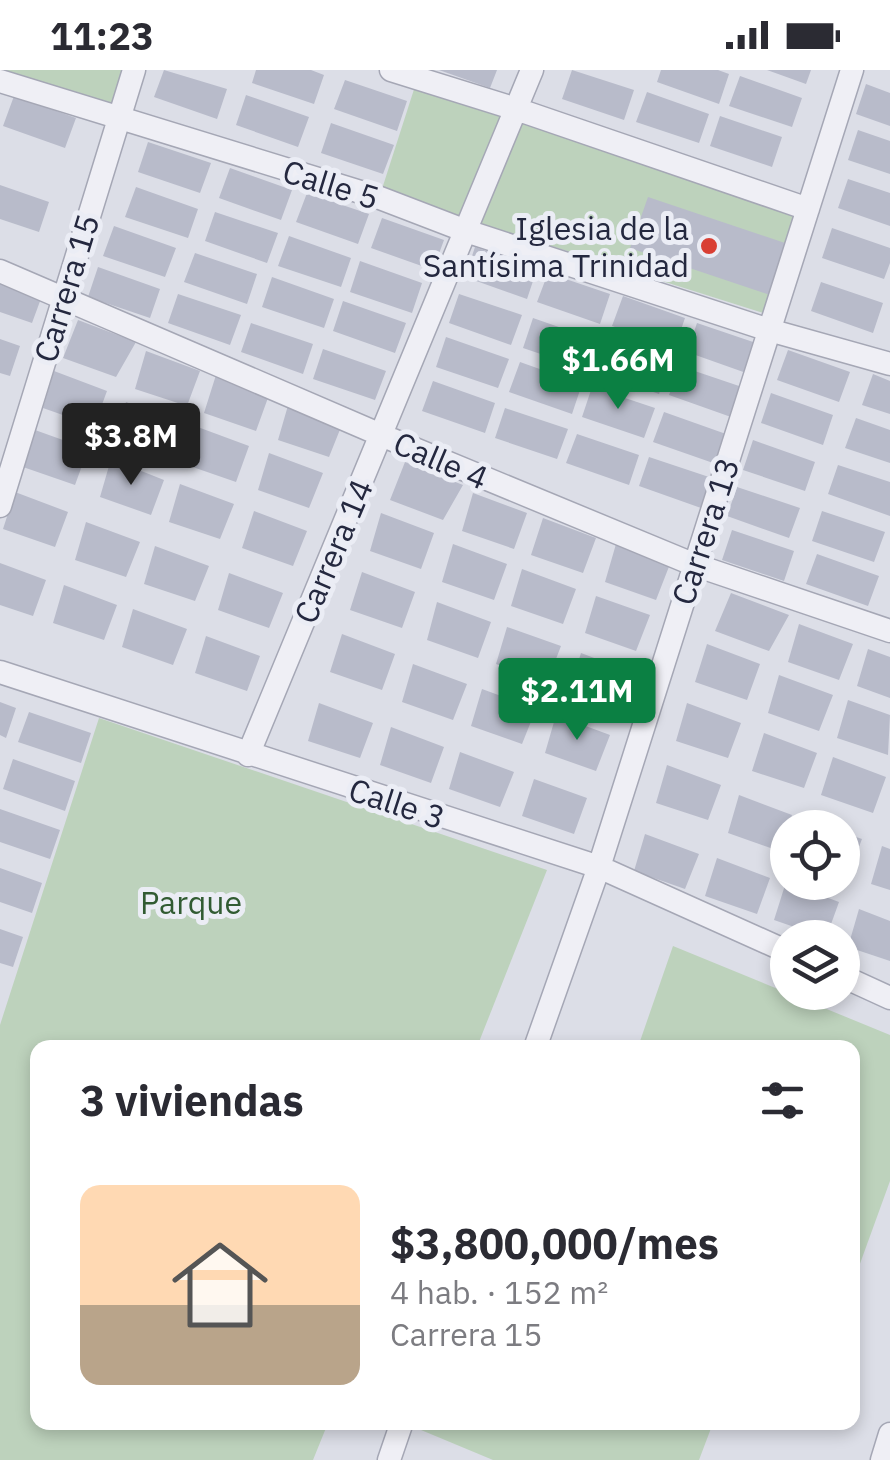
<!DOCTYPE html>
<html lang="es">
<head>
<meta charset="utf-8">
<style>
  :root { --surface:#fff; --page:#f2f2f3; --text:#2b2b33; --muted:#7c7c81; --line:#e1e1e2; --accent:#0b8043 }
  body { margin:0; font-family:"IBM Plex Sans",sans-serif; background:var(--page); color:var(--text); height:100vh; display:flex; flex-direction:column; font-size:38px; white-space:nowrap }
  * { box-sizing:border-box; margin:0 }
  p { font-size:32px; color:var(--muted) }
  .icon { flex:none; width:55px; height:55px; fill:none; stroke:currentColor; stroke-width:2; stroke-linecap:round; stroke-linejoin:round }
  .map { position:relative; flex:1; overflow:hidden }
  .side { position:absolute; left:30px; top:970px; width:830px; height:390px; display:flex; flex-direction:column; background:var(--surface); border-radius:20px; box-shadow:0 5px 15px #0003 }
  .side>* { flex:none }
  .tools { position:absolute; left:770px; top:740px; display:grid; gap:20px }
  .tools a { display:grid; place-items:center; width:90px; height:90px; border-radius:50%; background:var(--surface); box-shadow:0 5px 15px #0003; font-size:50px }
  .price { position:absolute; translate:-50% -85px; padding:0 22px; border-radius:10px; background:var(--accent); color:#fff; font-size:32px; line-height:65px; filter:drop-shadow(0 2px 5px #0008) }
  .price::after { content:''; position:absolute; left:50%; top:60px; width:30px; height:22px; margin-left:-15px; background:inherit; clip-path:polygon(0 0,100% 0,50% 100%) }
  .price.active { background:#222; color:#fff }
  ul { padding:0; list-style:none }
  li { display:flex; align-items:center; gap:30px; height:250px; padding:0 50px }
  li+li { border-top:2px solid var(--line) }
  li span { display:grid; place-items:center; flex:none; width:280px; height:200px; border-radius:20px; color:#555 }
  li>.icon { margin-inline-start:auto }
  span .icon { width:120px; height:120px; fill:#fffc; stroke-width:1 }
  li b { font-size:42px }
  h2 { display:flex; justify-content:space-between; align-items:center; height:120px; padding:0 50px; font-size:42px }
  .status { display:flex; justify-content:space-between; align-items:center; height:70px; padding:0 50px; background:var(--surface); direction:ltr }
  .status svg { height:28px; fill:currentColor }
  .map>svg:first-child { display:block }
  .green { fill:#bdd2bc }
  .building { fill:#b8bbca }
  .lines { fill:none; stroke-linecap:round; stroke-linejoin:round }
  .street-casing { stroke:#a5a7b5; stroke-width:25 }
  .street { stroke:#efeff5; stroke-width:22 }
  .poi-dot { fill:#d93f34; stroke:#ebedf5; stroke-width:4 }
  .labels { text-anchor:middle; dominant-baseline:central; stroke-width:10; stroke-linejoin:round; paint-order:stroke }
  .street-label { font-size:32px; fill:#24283f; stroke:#ebedf5 }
  .poi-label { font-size:32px; fill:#24283f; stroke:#ebedf5; text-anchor:end }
  .park-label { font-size:32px; fill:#315b32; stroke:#ebedf5 }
</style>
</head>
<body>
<div class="status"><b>11:23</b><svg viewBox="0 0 49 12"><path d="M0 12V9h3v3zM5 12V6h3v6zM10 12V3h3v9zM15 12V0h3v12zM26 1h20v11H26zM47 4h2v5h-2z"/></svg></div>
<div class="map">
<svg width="890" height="1390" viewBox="0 0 890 1390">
  <rect width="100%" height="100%" fill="#dcdee7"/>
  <path class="green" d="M0,0H134L116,49L0,11Z
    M417,10L800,147L766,244L381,122Z
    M99,648L547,800L477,977L38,978V1352L328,1353L313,1390H0V955Z
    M673,876L890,965V1111L853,1213L852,978L638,977Z
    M424,1352H713V1353L699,1390H493L421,1360Z"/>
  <path class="building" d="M164,0L227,19L217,49L154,27Z
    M256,0H311L324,5L314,34L252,13Z
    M439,0H497L490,18Z
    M572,0L634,20L624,50L562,29Z
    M661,0H718L729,4L719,34L657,12Z
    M767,0H811L806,14Z
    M740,6L802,28L792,57L729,36Z
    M345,10L407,31L397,61L334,39Z
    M866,14L890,23V56L856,44Z
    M647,22L709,44L699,73L636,52Z
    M246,25L309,47L298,77L236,55Z
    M14,26L76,48L65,78L3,56Z
    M720,46L782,67L772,97L710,76Z
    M331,53L394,75L383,104L321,83Z
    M858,60L890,71V104L848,90Z
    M148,72L211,93L200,123L138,102Z
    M230,98L292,120L281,150L219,128Z
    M848,109L890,123V156L838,138Z
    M0,115L49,132L39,162L0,149Z
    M136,117L198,139L188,168L125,147Z
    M307,123L369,144L358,174L296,152Z
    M648,127L788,174L770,225L630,178Z
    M215,142L278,163L267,193L205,171Z
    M382,148L444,170L433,200L371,178Z
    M114,156L176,178L165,207L103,186Z
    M832,158L890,178V193L884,209L822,188Z
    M289,166L351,188L341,217L278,196Z
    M475,177L537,199L527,229L465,207Z
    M195,183L257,204L247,234L184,212Z
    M360,191L422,213L412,243L350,222Z
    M98,197L160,219L150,248L88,227Z
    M548,203L610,224L600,254L537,232Z
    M272,207L334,229L324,258L262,237Z
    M0,208L43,223L32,253L0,242Z
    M821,212L883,233L873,263L811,241Z
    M178,224L241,245L230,275L168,253Z
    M459,224L522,245L511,275L449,253Z
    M623,226L685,248L675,277L612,256Z
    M343,231L406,253L395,283L333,261Z
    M533,248L596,270L585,299L523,278Z
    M78,250L136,272L116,307L63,288Z
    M251,253L313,274L303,304L241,282Z
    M697,253L759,274L749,304L687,282Z
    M446,267L509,289L498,318L436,297Z
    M0,269L20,276L10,306L0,303Z
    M607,272L669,294L659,324L596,302Z
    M323,279L386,301L375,330L313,309Z
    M788,280L850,302L839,332L777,310Z
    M146,281L200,301L187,336L135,319Z
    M520,292L582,314L572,344L509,322Z
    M680,296L742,317L731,347L669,325Z
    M54,301L107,321L94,356L43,338Z
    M873,304L890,311V344L862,335Z
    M216,305L269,325L256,361L204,343Z
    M433,311L495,333L485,363L422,341Z
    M592,317L655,338L644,368L582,347Z
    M771,323L833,345L823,375L761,353Z
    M126,332L180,352L167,387L115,370Z
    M289,332L343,352L329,387L278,370Z
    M505,338L568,359L557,389L495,368Z
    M664,342L726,364L716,394L653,372Z
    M856,348L890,360V393L845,378Z
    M195,356L249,376L236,412L184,394Z
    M35,360L88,379L75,415L23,397Z
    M577,364L639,385L629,415L566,393Z
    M753,370L815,392L805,421L743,400Z
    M269,383L323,403L309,438L258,420Z
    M649,387L712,408L701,438L639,416Z
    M111,389L164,410L151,445L100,427Z
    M405,392L463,415L443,450L390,430Z
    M838,395L890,412V446L828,424Z
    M180,414L234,434L220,469L169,452Z
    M737,417L800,438L789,468L727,446Z
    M15,422L68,442L55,477L3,459Z
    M473,423L527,443L514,479L462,461Z
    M254,441L307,461L293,496L242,478Z
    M822,441L885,462L874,492L812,471Z
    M381,443L434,463L421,499L370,481Z
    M543,448L596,468L583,503L531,485Z
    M86,452L140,472L126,507L75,490Z
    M732,460L794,481L784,511L722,490Z
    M453,474L507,494L494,530L442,512Z
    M616,474L670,494L656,530L605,512Z
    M155,476L209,496L195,531L144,514Z
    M817,484L879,506L868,536L806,514Z
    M0,493L46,510L33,546L0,535Z
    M522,499L576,519L563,554L511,536Z
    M362,502L415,522L402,558L350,540Z
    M229,503L283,523L269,558L218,540Z
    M64,515L117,535L104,570L53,553Z
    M731,523L789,545L769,581L715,561Z
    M596,526L650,545L636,581L585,563Z
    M437,532L491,552L478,588L427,570Z
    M133,539L187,559L173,595L122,577Z
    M799,554L853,574L839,610L788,592Z
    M507,557L561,576L547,612L496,594Z
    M342,564L395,584L382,620L330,602Z
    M206,566L260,586L247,621L195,603Z
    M707,574L760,594L747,630L695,612Z
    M868,579L890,587V628L857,616Z
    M581,583L634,603L620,639L569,621Z
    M413,594L467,614L453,650L402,632Z
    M779,605L833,625L819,661L768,643Z
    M482,619L536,639L522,674L471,656Z
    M848,630L890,645L888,685L837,668Z
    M0,632L16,638L6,668L0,665Z
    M319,633L373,653L360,688L308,671Z
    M687,633L741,653L728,688L676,671Z
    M29,642L91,663L81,693L18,672Z
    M556,645L610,665L596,701L545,683Z
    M391,657L444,677L431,713L380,695Z
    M764,663L817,683L804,718L752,701Z
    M460,682L514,702L500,737L449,719Z
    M833,687L886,707L873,743L821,725Z
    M13,689L75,711L65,741L3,719Z
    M667,695L721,715L708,750L656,733Z
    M534,709L587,728L574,764L522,746Z
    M739,725L792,745L779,781L728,763Z
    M0,739L60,760L50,789L0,772Z
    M842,762L862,769L848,805L842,803Z
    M645,764L699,784L685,819L634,801Z
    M882,776L890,779V820L871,814Z
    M717,788L770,808L757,844L705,826Z
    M0,798L42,813L32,843L0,832Z
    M786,812L839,832L826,868L774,850Z
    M859,839L890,851V891L848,877Z
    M0,859L23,867L13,897L0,893Z"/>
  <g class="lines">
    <defs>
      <path id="street" d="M391,0L516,39L808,139
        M0,11L380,128L466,161L769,260L890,294
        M0,201L381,365L695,495L890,561
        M0,436L134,0
        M0,602L599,797L788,882
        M248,685L532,0
        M842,906L890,928
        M535,978L599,797L852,0
        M389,1390L402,1352
        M882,1390L890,1364"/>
    </defs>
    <use href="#street" class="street-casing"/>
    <use href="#street" class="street"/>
  </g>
  <circle class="poi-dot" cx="709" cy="176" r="10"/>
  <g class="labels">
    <g class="street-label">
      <text transform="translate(331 114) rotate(17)">Calle 5</text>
      <text transform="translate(66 218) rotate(-73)">Carrera 15</text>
      <text transform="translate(441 390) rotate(23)">Calle 4</text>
      <text transform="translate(705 461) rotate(-72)">Carrera 13</text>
      <text transform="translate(333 481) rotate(-67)">Carrera 14</text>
      <text transform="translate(397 733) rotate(18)">Calle 3</text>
    </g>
    <g class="poi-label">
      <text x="689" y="158">Iglesia de la<tspan x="689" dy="37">Santísima Trinidad</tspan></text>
    </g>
    <g class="park-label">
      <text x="191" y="832">Parque</text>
    </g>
  </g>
</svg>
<div class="tools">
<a><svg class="icon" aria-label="locate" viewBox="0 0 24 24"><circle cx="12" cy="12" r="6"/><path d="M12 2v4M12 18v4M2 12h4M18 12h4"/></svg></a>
<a><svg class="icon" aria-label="layers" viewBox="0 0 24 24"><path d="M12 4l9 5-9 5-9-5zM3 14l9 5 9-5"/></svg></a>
</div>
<b class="price" style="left:618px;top:342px">$1.66M</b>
<b class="price active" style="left:131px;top:418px">$3.8M</b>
<b class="price" style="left:577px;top:673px">$2.11M</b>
<section class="side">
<h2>3 viviendas<svg class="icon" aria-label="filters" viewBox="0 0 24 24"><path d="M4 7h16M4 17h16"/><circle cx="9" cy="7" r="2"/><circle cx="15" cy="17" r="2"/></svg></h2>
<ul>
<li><span style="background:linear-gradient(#ffd9b3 60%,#b9a48a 0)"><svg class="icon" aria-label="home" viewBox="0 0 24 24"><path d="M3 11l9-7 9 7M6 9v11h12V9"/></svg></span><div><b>$3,800,000/mes</b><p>4 hab. · 152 m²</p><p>Carrera 15</p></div></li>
</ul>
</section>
</div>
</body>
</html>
